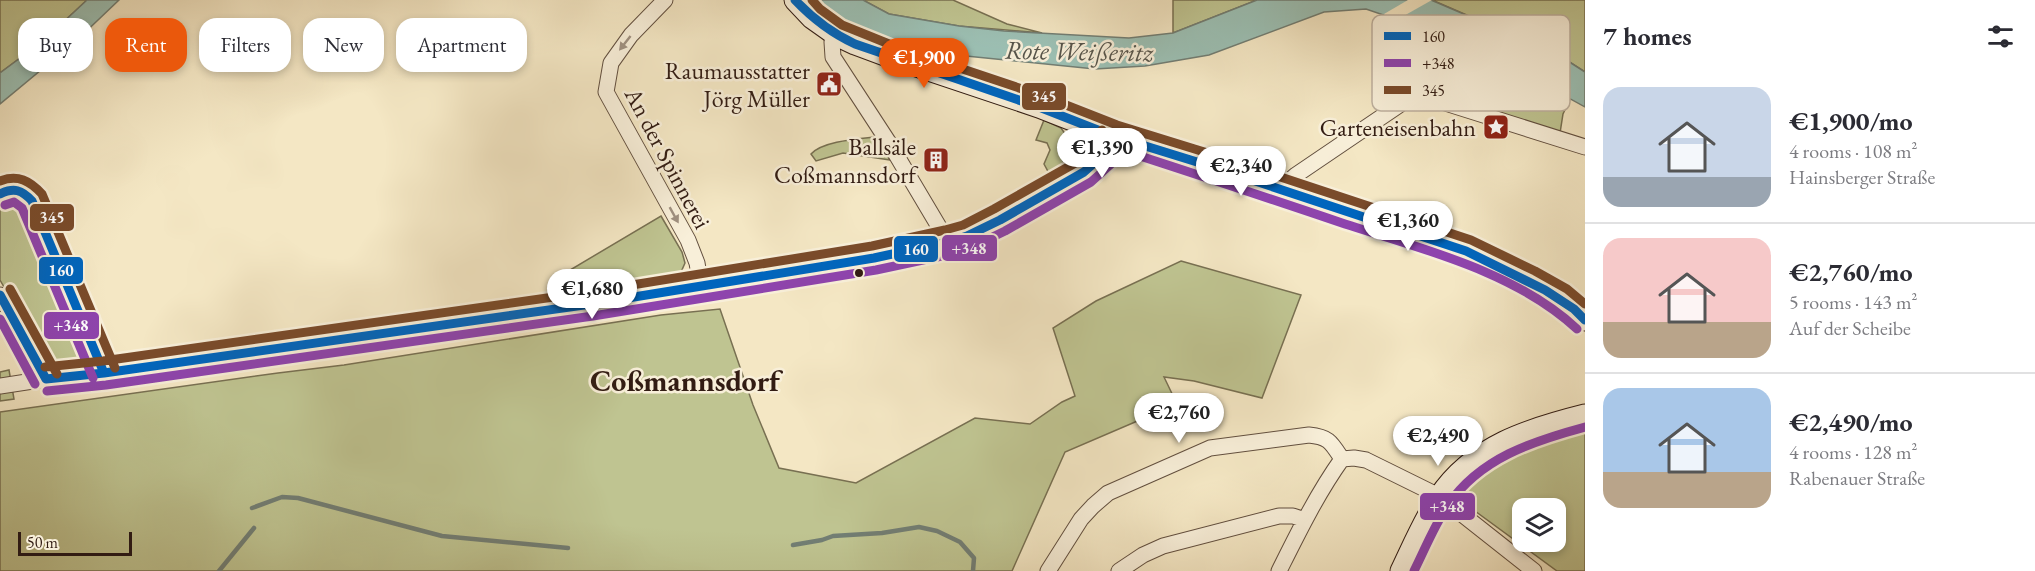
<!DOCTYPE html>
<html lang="en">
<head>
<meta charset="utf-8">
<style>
  :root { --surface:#fff; --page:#f7f7f7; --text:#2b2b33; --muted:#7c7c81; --line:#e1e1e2; --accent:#ea580c }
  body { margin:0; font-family:"EB Garamond",serif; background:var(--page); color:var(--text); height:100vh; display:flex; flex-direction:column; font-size:22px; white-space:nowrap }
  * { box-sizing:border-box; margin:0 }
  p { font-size:20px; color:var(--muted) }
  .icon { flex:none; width:33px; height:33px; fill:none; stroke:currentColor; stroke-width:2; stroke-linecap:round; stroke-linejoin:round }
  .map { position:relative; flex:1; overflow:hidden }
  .panel { display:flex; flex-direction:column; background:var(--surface); width:450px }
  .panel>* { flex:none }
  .hud { position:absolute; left:18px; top:18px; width:570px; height:54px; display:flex; gap:12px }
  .buttons { position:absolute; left:1512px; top:498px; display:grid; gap:12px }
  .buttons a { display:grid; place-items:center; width:54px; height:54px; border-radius:12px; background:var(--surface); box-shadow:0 3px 9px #0003; font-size:30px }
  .scale { position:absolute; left:18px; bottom:15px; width:114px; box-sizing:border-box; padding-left:6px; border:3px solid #321c13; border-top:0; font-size:16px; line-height:21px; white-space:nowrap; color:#321c13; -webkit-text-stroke:4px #f8efd9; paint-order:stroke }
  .price { position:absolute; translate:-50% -51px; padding:0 14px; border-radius:21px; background:#fff; color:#222; font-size:20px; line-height:39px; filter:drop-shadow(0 2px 3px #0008) }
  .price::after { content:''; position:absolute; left:50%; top:36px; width:18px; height:14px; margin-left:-9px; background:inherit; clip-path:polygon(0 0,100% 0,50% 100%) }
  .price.active { background:var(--accent); color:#fff }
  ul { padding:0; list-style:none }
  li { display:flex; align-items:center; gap:18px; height:150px; padding:0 18px }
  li+li { border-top:2px solid var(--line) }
  li span { display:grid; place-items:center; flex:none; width:168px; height:120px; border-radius:18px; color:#555 }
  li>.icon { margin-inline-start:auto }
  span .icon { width:72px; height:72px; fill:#fffc; stroke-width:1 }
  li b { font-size:26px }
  h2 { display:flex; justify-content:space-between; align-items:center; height:72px; padding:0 18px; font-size:26px }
  .pill { padding:0 21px; border-radius:18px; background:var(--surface); box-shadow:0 3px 9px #0003; font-size:21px; line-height:54px }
  .pill.active { background:var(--accent); color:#fff }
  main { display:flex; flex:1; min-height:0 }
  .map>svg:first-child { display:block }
  .green { fill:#bfc491; stroke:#787052; stroke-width:1.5; fill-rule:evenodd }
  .water { fill:#9cc0b4; stroke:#727e74; stroke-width:1.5 }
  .pier { fill:#f4e7c4 }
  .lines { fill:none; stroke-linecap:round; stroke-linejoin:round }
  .stream { stroke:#727e74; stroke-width:4.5 }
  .street-casing { stroke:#624f3f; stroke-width:17 }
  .secondary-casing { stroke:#321c13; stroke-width:23 }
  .street { stroke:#f8efd9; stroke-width:15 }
  .secondary { stroke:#f8efd9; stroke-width:21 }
  .bus-1-casing { stroke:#f8efd9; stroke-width:14 }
  .bus-2-casing { stroke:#f8efd9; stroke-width:14 }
  .bus-3-casing { stroke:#f8efd9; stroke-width:14 }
  .bus-1 { stroke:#0065bd; stroke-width:9 }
  .bus-2 { stroke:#8e44ad; stroke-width:9 }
  .bus-3 { stroke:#7a4b2a; stroke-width:9 }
  .oneway { fill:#9f9080 }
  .bus-dot { fill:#321c13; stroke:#f8efd9; stroke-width:2 }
  .labels { text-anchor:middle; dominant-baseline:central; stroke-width:5; stroke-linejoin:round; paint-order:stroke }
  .poi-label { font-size:24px; fill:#321c13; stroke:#f8efd9; text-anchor:end }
  .street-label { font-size:24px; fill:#321c13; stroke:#f8efd9 }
  .water-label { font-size:26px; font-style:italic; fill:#57554b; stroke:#f8efd9 }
  .district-label { font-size:30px; font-weight:bold; fill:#321c13; stroke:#f8efd9 }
  .key { fill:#f8efd9; stroke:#bdb09e; stroke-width:1.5 }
  .key-label { font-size:16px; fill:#321c13 }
  .line-badge { stroke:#f8efd9; stroke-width:2 }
  .badge-label { font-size:16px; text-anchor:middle; font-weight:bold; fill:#fff }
</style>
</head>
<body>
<main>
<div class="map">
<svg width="1585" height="571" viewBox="0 0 1585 571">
  <rect width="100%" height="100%" fill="#f4e7c4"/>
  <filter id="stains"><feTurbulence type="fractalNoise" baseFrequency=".00333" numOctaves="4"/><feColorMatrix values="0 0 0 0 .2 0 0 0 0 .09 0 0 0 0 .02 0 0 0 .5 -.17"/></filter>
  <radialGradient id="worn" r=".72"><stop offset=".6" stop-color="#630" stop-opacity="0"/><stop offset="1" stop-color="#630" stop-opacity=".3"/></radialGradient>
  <path class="green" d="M0,0H87L43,41L0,73Z
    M863,0H953L1007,24L1042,33L959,26L889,14Z
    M1173,0H1257L1173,33Z
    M1432,0H1585V72L1557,54Z
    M1509,65L1570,99L1563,114L1560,133L1494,112Z
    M1044,120L1061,128L1066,135L1068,149L1062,165L1050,175L1044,164L1050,150L1047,143L1036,140Z
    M875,137L890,160L843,153L816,161L811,154C823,141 858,139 875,137Z
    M12,199L20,202L25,209L89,354V359H85L86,363L68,366L55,361H51L42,353L0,280V203L6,200Z
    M661,216L682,252L685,263L681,272L671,280L626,279L564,288L561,292L558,284L560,276Z
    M1181,261L1301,295L1262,398L1194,381L1164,377L1177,404L1065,452L1012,571H0V412L278,373L344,365L661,315L720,309L753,405L779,468L856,483L975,418L1030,424L1062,402L1075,396L1053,328L1096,301Z
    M9,370L14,399L0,401V372Z
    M1585,430V571H1557L1475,511C1448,476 1507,448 1534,441C1551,436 1568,434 1585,430ZM1522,508H1556V542H1522Z"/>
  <path class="water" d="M87,0H119L76,41L0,104V73L43,41Z
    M816,0H863L889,14L959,26L1004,31L1129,38L1173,33L1257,0H1431L1557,54L1585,72V107L1474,46L1366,9L1324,12L1209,55L1145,66L1095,69L966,56L901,46L861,31L824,8Z"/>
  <path class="pier" d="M1408,0H1432L1393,22L1387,19L1384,14Z"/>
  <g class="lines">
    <path class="stream" d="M252,508L282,497L298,498L442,536L568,548
      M793,545L822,540L833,536L882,533L919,527L937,531L960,542L974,558L973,571
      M219,571L254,528"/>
    <defs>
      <path id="street" d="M665,0L631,35L611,63L606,92L688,240L697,263L701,286
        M836,35L832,42L833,57L891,146L948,242
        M1059,183L1070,170L1088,127
        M1284,191L1288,182L1296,175L1411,97L1439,101L1585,147
        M0,194C15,186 21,189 32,201L104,373
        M0,295L32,351L46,379
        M0,386L46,379L104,373L591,304L874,258L948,242L967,236L1000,220L1084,172L1102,156L1113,136
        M1048,571L1081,519L1093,506L1108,493L1210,448L1309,435C1329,437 1331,442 1342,459
        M1119,571L1143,555L1163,546L1279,516H1293L1305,520
        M1279,571C1298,533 1317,494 1342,459L1354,458L1366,460L1439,496L1534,571"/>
      <path id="secondary" d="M795,0L812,18L836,35L855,44L890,57L1039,107L1113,136L1210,166L1466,251C1503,268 1558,291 1585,320
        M1401,571C1413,546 1424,520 1439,497C1473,446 1529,429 1585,415"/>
    </defs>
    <use href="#street" class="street-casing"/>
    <use href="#secondary" class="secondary-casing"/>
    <use href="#street" class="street"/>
    <use href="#secondary" class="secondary"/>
    <defs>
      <path id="bus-1" d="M795,0C813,19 831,33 855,44L1039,107L1113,136L1210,166L1466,251L1545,290L1574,309L1585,320
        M0,194C14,187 22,190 32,201L104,373
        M0,295L46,379
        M46,379L104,373L591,304L874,258L948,242L967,236L1000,220L1084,172L1102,156L1113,136"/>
      <path id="bus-2" d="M1084,138C1172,166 1259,195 1345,224C1423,249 1516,272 1577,329
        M5,205L14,202L22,208L93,378
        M0,319L35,384
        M47,391L106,385L593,316L876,270L951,254L972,247L1005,231L1091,182L1111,164L1124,142
        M1414,571C1425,549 1434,526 1448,505C1480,458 1533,441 1585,427"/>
      <path id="bus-3" d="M812,0L820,9L842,25L894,46L1043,96L1117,125L1214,155L1471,240L1535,271L1567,289L1585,304
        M0,181C18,174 30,181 42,194L115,368
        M10,289L57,374
        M45,367L103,361L589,292L872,246L945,230L963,225L994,209L1077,162L1092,148L1102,130"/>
    </defs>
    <use href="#bus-1" class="bus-1-casing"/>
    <use href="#bus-2" class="bus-2-casing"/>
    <use href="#bus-3" class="bus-3-casing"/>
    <use href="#bus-1" class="bus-1"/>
    <use href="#bus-2" class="bus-2"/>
    <use href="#bus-3" class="bus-3"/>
  </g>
  <defs><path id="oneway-solid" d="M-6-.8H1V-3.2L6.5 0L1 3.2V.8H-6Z" transform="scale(1.5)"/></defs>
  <g class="oneway">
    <use href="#oneway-solid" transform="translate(625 43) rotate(128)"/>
    <use href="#oneway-solid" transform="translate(674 215) rotate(61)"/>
  </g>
  <defs>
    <symbol id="civic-square" viewBox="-11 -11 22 22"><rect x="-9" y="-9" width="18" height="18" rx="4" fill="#8f2418" stroke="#f8efd9"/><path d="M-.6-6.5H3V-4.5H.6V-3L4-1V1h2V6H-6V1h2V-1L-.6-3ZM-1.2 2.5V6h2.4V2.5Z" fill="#fff"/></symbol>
    <symbol id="sight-square" viewBox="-11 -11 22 22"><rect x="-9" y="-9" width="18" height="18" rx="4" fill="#8f2418" stroke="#f8efd9"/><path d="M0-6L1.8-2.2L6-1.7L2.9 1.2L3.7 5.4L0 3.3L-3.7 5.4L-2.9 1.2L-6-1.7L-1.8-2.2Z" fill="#fff"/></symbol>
    <symbol id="building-square" viewBox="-11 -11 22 22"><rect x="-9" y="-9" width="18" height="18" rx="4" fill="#8f2418" stroke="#f8efd9"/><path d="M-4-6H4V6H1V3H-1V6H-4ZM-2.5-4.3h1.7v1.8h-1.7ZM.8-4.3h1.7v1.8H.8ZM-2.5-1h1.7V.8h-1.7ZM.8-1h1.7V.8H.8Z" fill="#fff"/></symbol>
  </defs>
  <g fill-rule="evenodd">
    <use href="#civic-square" x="814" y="69" width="30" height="30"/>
    <use href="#sight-square" x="1481" y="112" width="30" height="30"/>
    <use href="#building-square" x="921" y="145" width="30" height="30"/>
  </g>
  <circle class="bus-dot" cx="859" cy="273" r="5"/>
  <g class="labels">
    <g class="poi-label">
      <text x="810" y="70">Raumausstatter<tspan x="810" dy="28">Jörg Müller</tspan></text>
      <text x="1476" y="127">Garteneisenbahn</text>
      <text x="916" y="146">Ballsäle<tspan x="916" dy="28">Coßmannsdorf</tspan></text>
    </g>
    <g class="street-label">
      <text transform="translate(668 158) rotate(62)">An der Spinnerei</text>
    </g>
    <g class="water-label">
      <text transform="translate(1079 51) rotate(1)">Rote Weißeritz</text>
    </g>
    <g class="district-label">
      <text x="685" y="380">Coßmannsdorf</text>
    </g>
  </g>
  <rect x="1372" y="15" width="198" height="96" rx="9" class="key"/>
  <rect x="1384" y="32" width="27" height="8" fill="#0065bd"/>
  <rect x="1384" y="59" width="27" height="8" fill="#8e44ad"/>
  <rect x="1384" y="86" width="27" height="8" fill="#7a4b2a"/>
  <g class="key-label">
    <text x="1422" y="42">160</text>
    <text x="1422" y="69">+348</text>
    <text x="1422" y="96">345</text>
  </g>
  <g class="line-badge">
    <rect x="1021" y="82" width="46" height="29" rx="6" fill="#7a4b2a"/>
    <rect x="29" y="203" width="46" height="29" rx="6" fill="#7a4b2a"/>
    <rect x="941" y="234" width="57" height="28" rx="6" fill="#8e44ad"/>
    <rect x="893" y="235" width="46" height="28" rx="6" fill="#0065bd"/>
    <rect x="38" y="256" width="46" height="29" rx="6" fill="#0065bd"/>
    <rect x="43" y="311" width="57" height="29" rx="6" fill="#8e44ad"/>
    <rect x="1419" y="492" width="57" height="29" rx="6" fill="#8e44ad"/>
  </g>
  <g class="badge-label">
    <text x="1044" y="102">345</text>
    <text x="52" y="223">345</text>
    <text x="969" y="254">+348</text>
    <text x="916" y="255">160</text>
    <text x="61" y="276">160</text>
    <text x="71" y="331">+348</text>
    <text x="1447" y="512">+348</text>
  </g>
  <rect width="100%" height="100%" filter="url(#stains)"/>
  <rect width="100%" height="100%" fill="url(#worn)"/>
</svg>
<div class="buttons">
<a><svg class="icon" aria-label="layers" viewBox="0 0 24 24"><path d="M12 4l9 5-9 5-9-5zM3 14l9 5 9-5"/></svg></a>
</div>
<div class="scale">50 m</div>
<b class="price active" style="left:924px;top:89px">€1,900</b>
<b class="price" style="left:1102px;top:179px">€1,390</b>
<b class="price" style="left:1241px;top:197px">€2,340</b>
<b class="price" style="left:1408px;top:252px">€1,360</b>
<b class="price" style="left:592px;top:320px">€1,680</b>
<b class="price" style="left:1179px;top:444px">€2,760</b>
<b class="price" style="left:1438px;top:467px">€2,490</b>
<div class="hud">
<a class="pill">Buy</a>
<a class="pill active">Rent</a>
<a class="pill">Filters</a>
<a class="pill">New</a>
<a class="pill">Apartment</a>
</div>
</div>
<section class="panel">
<h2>7 homes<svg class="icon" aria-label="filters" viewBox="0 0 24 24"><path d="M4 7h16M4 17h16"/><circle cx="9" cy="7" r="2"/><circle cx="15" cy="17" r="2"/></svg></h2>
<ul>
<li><span style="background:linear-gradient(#c9d6e8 75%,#9aa5b1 0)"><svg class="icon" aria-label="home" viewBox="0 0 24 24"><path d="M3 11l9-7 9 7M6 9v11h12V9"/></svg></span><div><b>€1,900/mo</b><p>4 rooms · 108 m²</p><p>Hainsberger Straße</p></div></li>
<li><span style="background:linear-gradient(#f6c9c9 70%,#b9a48a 0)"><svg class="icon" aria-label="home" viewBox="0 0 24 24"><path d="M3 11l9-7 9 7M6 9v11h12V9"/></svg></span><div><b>€2,760/mo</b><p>5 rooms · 143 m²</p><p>Auf der Scheibe</p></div></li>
<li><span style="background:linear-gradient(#a9c7e8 70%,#b9a48a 0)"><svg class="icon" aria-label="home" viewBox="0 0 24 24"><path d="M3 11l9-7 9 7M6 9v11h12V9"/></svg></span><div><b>€2,490/mo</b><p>4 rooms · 128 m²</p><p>Rabenauer Straße</p></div></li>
</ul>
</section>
</main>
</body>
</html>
